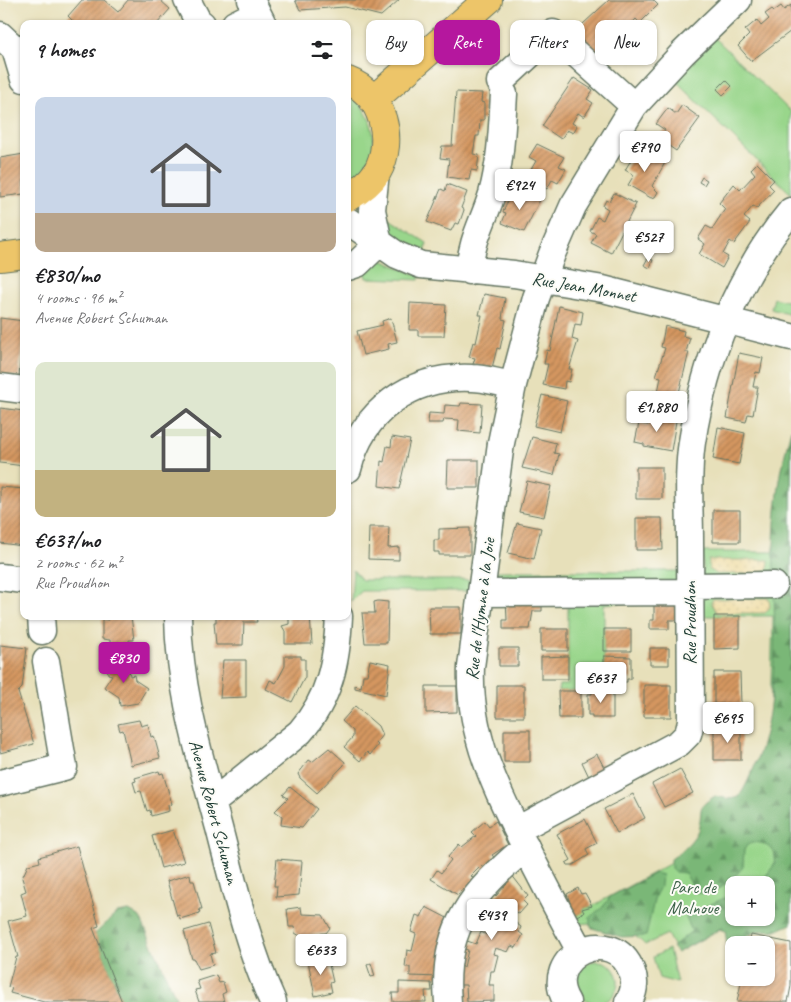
<!DOCTYPE html>
<html lang="en">
<head>
<meta charset="utf-8">
<style>
  :root { --surface:#fff; --page:#f2f2f2; --text:#202124; --muted:#757577; --accent:#b5179e }
  body { margin:0; font-family:Caveat,sans-serif; background:var(--page); color:var(--text); height:100vh; display:flex; flex-direction:column; font-size:19px; white-space:nowrap }
  * { box-sizing:border-box; margin:0 }
  p { font-size:16px; color:var(--muted) }
  .icon { flex:none; width:28px; height:28px; fill:none; stroke:currentColor; stroke-width:2; stroke-linecap:round; stroke-linejoin:round }
  .map { position:relative; flex:1; overflow:hidden }
  .drawer { position:absolute; left:20px; top:20px; width:331px; height:600px; display:flex; flex-direction:column; background:var(--surface); border-radius:10px; box-shadow:0 1px 4px #0004 }
  .drawer>* { flex:none }
  .top-card { position:absolute; left:366px; top:20px; width:349px; height:45px; display:flex; gap:10px }
  .tools { position:absolute; left:725px; top:876px; display:grid; gap:10px }
  .tools a { display:grid; place-items:center; width:50px; height:50px; border-radius:10px; background:var(--surface); box-shadow:0 1px 4px #0004; font-size:25px }
  .price { position:absolute; translate:-50% -42px; padding:0 11px; border-radius:5px; background:#fff; color:#222; font-size:16px; line-height:32px; filter:drop-shadow(0 1px 2px #0008) }
  .price::after { content:''; position:absolute; left:50%; top:30px; width:15px; height:11px; margin-left:-8px; background:inherit; clip-path:polygon(0 0,100% 0,50% 100%) }
  .price.on { background:var(--accent); color:#fff }
  ul { padding:0; list-style:none }
  li { display:grid; align-content:center; gap:10px; height:265px; padding:0 15px }
  li span { display:grid; place-items:center; height:155px; border-radius:10px; color:#555 }
  li>.icon { margin-inline-start:auto }
  span .icon { width:90px; height:90px; fill:#fffc; stroke-width:1 }
  li b { font-size:21px }
  h2 { display:flex; justify-content:space-between; align-items:center; height:60px; padding:0 15px; font-size:21px }
  .pill { padding:0 18px; border-radius:10px; background:var(--surface); box-shadow:0 1px 4px #0004; font-size:18px; line-height:45px }
  .pill.on { background:var(--accent); color:#fff }
  .map>svg:first-child { display:block }
  .green { fill:#99d68b; stroke:#5c8a60 }
  .forest { fill:url(#forest-firs); stroke:#4c7a56 }
  .sand { fill:url(#sand-dots); stroke:#868c69 }
  .building { fill:url(#building-hatch) }
  .lines { fill:none; stroke-linecap:round; stroke-linejoin:round }
  .minor-casing { stroke:#657663; stroke-width:29 }
  .major-casing { stroke:#657663; stroke-width:30 }
  .minor { stroke:#fff; stroke-width:26 }
  .major { stroke:#edc569; stroke-width:28 }
  .labels { text-anchor:middle; dominant-baseline:central; stroke-width:4; stroke-linejoin:round; paint-order:stroke }
  .street-label { font-size:18px; fill:#1f3d34; stroke:#fdfcf7 }
  .park-label { font-size:18px; fill:#3e634a; stroke:#fdfcf7 }
</style>
</head>
<body>
<div class="map">
<svg width="791" height="1002" viewBox="0 0 791 1002">
  <defs>
    <pattern id="forest-firs" width="22" height="20" patternUnits="userSpaceOnUse" patternTransform="scale(1.25)"><rect width="22" height="20" fill="#7ab777"/><path d="M5 1l3.5 6h-7zM16 11l3.5 6h-7z" fill="#639662"/></pattern>
    <pattern id="sand-dots" width="8" height="8" patternUnits="userSpaceOnUse" patternTransform="scale(1.25)"><rect width="8" height="8" fill="#eeda9e"/><path d="M2 2h.1M6 6h.1" fill="none" stroke="#ccbc89" stroke-width="1.8" stroke-linecap="round"/></pattern>
    <pattern id="building-hatch" width="6" height="6" patternUnits="userSpaceOnUse" patternTransform="scale(1.25)"><rect width="6" height="6" fill="#d59760"/><path d="M-1 1l2-2M0 6l6-6M5 7l2-2" fill="none" stroke="#ac7c50"/></pattern>
  </defs>
  <rect width="100%" height="100%" fill="#fdfcf7"/>
  <filter id="ink" filterUnits="userSpaceOnUse"><feTurbulence type="fractalNoise" baseFrequency=".02" numOctaves="2"/><feDisplacementMap in="SourceGraphic" scale="10" xChannelSelector="R" yChannelSelector="G"/><feConvolveMatrix kernelMatrix="1 2 1 2 8 2 1 2 1" color-interpolation-filters="sRGB"/></filter>
  <filter id="wash" filterUnits="userSpaceOnUse"><feTurbulence type="fractalNoise" baseFrequency=".0096" numOctaves="4" result="noise"/><feDisplacementMap in="SourceGraphic" scale="20" xChannelSelector="R" yChannelSelector="G"/><feGaussianBlur stdDeviation="1.12" result="paint"/><feColorMatrix in="noise" values="0 0 0 0 0 0 0 0 0 0 0 0 0 0 0 0 0 1.4 0 .05"/><feComposite in="paint" operator="in"/></filter>
  <g filter="url(#wash)">
    <rect width="100%" height="100%" fill="#e7e0ba"/>
    <path class="green" d="M715,38L791,112V194L675,80Z
      M348,93C371,111 381,137 367,165C364,172 353,179 348,184Z
      M386,217L427,243L425,255C402,244 391,244 386,217Z
      M381,260L420,276L419,280L366,278L364,270Z
      M774,298L791,302V315L771,309Z
      M791,429V890L766,885H734V918H740L677,953L667,934L645,945C629,927 603,921 579,924L575,917L588,906L589,908L680,858L735,804L744,790L762,748L770,715L773,616H702L703,552H774L779,486Z
      M353,570L362,580H471V591H362L351,601Z
      M497,571H681V598L604,604V685H613V691H558L559,685H568V605L493,598Z
      M669,949L677,983L659,978L653,957Z
      M576 982a21 21 0 1 1 42 0a21 21 0 1 1-42 0Z"/>
    <path class="forest" d="M791,429V924L778,930L757,931L730,946L727,945L725,931L719,929L677,953L672,947L692,931L686,918L688,914L734,894V918H766V885H753L762,881L775,864L773,850C764,843 757,840 747,845L744,850L743,867C733,879 713,898 696,892L685,873L675,872L671,868V859C680,853 698,837 699,826C703,807 696,808 715,796L730,799L739,797C786,721 772,627 774,542C775,504 781,466 791,429Z
      M655,873L662,875L661,885L655,896L646,936L621,937L592,928L590,925V917L602,908L611,896Z
      M129,911L140,917L178,1002H122L95,934L117,913Z"/>
    <path class="sand" d="M709,560H769L768,568L763,574H717L709,569Z
      M769,598L770,607L765,613H717L711,603L713,599Z"/>
    <g id="blocks">
      <path class="building" d="M82,0H104L118,12L128,0H160L170,9L157,24H76L68,16Z
        M295,0H399L381,16L345,7L300,10Z
        M609,0H653L658,5L640,23L636,19L615,41L618,46L601,63L571,35Z
        M791,5V31L751,61L738,46L749,35L745,30L757,20L761,26L769,19L765,14L772,9L774,11L781,6L784,10Z
        M574,78L593,90L587,99L593,103L584,117L578,113L572,123L577,126L573,133L567,130L561,139L542,126Z
        M726,80L732,86L723,95L717,89Z
        M456,92L482,93L481,102L484,103V120H480L479,136H476L473,154L479,155L477,171L471,170L469,180L447,177L449,159L440,158L442,146H452Z
        M682,105L700,118L676,151L662,141V135L665,130L656,124L668,108L676,114Z
        M537,144L564,157L559,166L566,169L558,183L552,180L547,189L526,178L536,161L529,157Z
        M648,150L666,161L652,186L658,192L655,197L651,198L628,185L634,175L625,170L634,155L643,159Z
        M24,154V194L0,197V158Z
        M757,163L774,180L769,185L774,190L757,208L753,206L744,217L750,222L734,244L730,241L723,254L728,257L722,268L699,254L705,244L698,239L706,226L712,229L725,209L719,203L734,184L740,190L755,174L751,169Z
        M702,177L707,180L704,185L699,182Z
        M447,184L467,192L461,208L464,210L459,224L455,223L451,231L427,222L441,189L445,191Z
        M517,190L540,200L524,232L502,223L506,213L503,212L509,197L513,199Z
        M614,193L636,204L611,253L591,243L596,234L590,231L597,217L603,220L608,209L603,206L606,200L609,202Z
        M648,258L653,260L650,268L644,265Z
        M484,294L505,298L502,319L506,320L500,349L497,348L492,368L473,364L475,358L469,357L473,342L476,343L482,315H479Z
        M410,303L446,305L444,336H418V330H409Z
        M559,306L583,312L581,325L575,324L572,339L578,341L569,369H572L569,382L565,381L564,389L543,385L548,364H544L547,350L550,351Z
        M0,318L24,321L19,377L0,374Z
        M391,318L397,342L388,344L389,349L363,355L357,331L383,325L382,321Z
        M665,326L684,331L683,336L690,338L686,352H689L675,409L651,404L653,391L658,392L661,377L656,376L665,348L661,347Z
        M739,353L763,358L760,373L756,372L753,387H758L753,415L748,414L746,422L727,418Z
        M542,395L567,401L560,432L534,426Z
        M461,403L482,404L480,433L458,431L459,420L444,419L443,423H428L429,413L444,414L445,405L460,406Z
        M0,408L24,411V466L0,463Z
        M650,415L676,421L671,451L644,446V444L635,442L639,423L648,425Z
        M718,427L745,433L739,464L713,459Z
        M392,437L410,440L399,489L379,486L381,461L384,462L387,446L391,447Z
        M532,437L556,443L554,453L559,454L554,475L522,468Z
        M448,460H479V488H447Z
        M636,467H662V499H636Z
        M527,481L551,486L544,517L519,512Z
        M0,487L24,489L23,546L0,543Z
        M713,510H740V542H713Z
        M636,518H662L663,550H636Z
        M517,523L541,528L534,559L508,553Z
        M369,527H389L388,548L399,547V560L368,559Z
        M470,528V555H439V552H434V540H439V529Z
        M506,598H542V611H533L530,629H503V620H507Z
        M654,598H681V620H669V629H650V620H654Z
        M378,601L388,602L387,643H365L362,613H375L374,602Z
        M429,607H461V634H430Z
        M108,616H131L134,640H129V644H110V640L102,639V619L108,620Z
        M216,616H256L257,622H244L243,645H216L214,622H216Z
        M289,616H310L312,644H285V631L282,626L289,624Z
        M714,616H740V648L714,649Z
        M541,629H568V651H541Z
        M604,629H631V651H604Z
        M0,645L27,648L22,688L18,692L34,744L0,753Z
        M499,648H518V666H499Z
        M650,648H669V665H650Z
        M285,656H301V659H305V677L292,702L266,689L270,680L276,683L285,666Z
        M568,656V679H541V657Z
        M604,656L631,657V679H627V682H608V679H604Z
        M223,660H246V697L220,698Z
        M370,660L390,664L386,695L355,688V685L361,687L363,675H367Z
        M128,662L130,676L134,675L135,680L147,688L138,703L120,706L119,697L104,687L112,675L108,674L107,665Z
        M714,672H740L741,704H714Z
        M497,685H524V717H497Z
        M644,685H671V717H644Z
        M426,686H457V712L426,713Z
        M558,691H581V718H559Z
        M592,691H613V718H592V715H588V694H592Z
        M355,706L378,726L382,735L376,743L378,745L370,755L367,752L360,761L344,747L353,737V731L342,721Z
        M139,720L141,726L148,724L151,737L154,736L160,758L131,765L123,730L120,731L118,724Z
        M714,728H741V760H714Z
        M504,730H530V762H504Z
        M329,748L345,762L344,765L317,793L300,778L298,774L309,760L312,762Z
        M597,754L606,771L590,779L582,762Z
        M680,769L693,793L664,807L652,784Z
        M159,771L160,774L163,773L172,804L168,805L169,811L151,816L150,810L147,811L141,791L136,792L133,782L136,781L135,778Z
        M290,787L317,809L302,828L281,825L282,816L275,811L288,798L283,795Z
        M633,794L645,818L617,833L604,809Z
        M585,819L597,843L586,849L589,855L573,865H567L566,863L571,860L557,834Z
        M485,821L489,826L496,821L510,849L507,851L504,847L492,855L497,861L486,870L481,866L471,876L478,882L468,893L462,889L458,895L431,879L437,870L441,873L451,860L448,857L459,844L462,847L476,836L472,832Z
        M173,830L184,862L161,868L152,836Z
        M77,846L99,926L93,928L122,1002H44L10,993L12,988L8,987L16,957H18L8,921L27,916L21,893L26,891L22,878L28,865L40,862L39,857Z
        M277,859L302,861L299,895L276,897L277,886H274Z
        M508,870L528,896L523,901L527,905L519,914L515,912L511,919L521,927L519,932L523,935L516,948L511,946L508,952L495,948L493,954L498,955L494,971H491L489,985H494V1001L467,1002L466,985H457V966L464,967L468,950L461,948L464,940L476,944L481,932L487,935L495,919L488,913L493,905L483,897L489,890L496,896L507,884L501,876Z
        M190,874L191,881H194L202,909H199L200,913L180,919L179,915L177,916L167,881Z
        M578,888L581,894L585,893L592,906L582,909L584,912L575,917L567,894Z
        M301,907L302,914L323,915L330,928L326,933L300,936L295,933L294,927H289L287,909Z
        M426,907L453,921L439,977L410,976V967H405L407,950L412,951L416,934L411,932L416,915L421,917Z
        M208,924L216,953L210,954L213,965L199,969L194,959H192L184,931Z
        M751,935L791,943V986L788,1002H737L742,978H766V945H749Z
        M327,956L333,982L330,983L332,992L315,996L308,961Z
        M371,963L375,976L371,977L367,965Z
        M216,975L219,983L223,982L226,992L222,994L224,1002H199L195,990L200,989L197,981Z
        M399,982L431,983L432,991H425L426,1002H393L392,993H399Z"/>
    </g>
  </g>
  <g filter="url(#ink)">
    <use href="#blocks" fill-opacity="0" stroke="#657663" stroke-width="1"/>
    <g class="lines">
      <defs>
        <path id="minor" d="M187,0L198,21L202,24
          M251,0L263,24
          M235,24L257,13
          M0,35L15,49L24,79
          M500,82L553,33L634,106
          M376,172L372,210L379,243
          M348,221L397,255L421,265L514,274L603,289L791,337
          M348,267L357,264L379,243
          M469,271C472,238 483,223 492,194C501,161 502,127 504,94
          M0,387L24,390
          M348,469C362,411 411,375 472,378C485,378 499,383 513,385
          M0,577L24,580
          M690,586L774,585
          M481,593L690,592
          M41,616L42,631
          M178,616C179,690 200,757 219,828C234,886 248,947 273,1002
          M0,783L64,767L46,661
          M212,803L300,732C330,698 337,661 339,616
          M517,830L679,743L688,734L691,722C691,661 690,601 690,540C690,508 687,474 692,442C705,359 737,276 791,211
          M580,951C562,918 545,885 528,852C498,793 468,736 471,667L501,443L513,385L536,298L552,254L573,206L634,106L683,53L738,0
          M448,1002C441,928 473,892 526,847
          M567,1002C539,957 613,921 632,972C636,982 634,994 628,1002"/>
        <path id="major" d="M348,81C383,94 395,140 377,172C370,183 359,191 348,197
          M373,100L488,0
          M0,257L24,254"/>
      </defs>
      <use href="#minor" class="minor-casing"/>
      <use href="#major" class="major-casing"/>
      <use href="#minor" class="minor"/>
      <use href="#major" class="major"/>
    </g>
  </g>
  <g class="labels">
    <g class="street-label">
      <text transform="translate(584 287) rotate(10)">Rue Jean Monnet</text>
      <text transform="translate(480 609) rotate(-83)">Rue de l'Hymne à la Joie</text>
      <text transform="translate(690 623) rotate(-90)">Rue Proudhon</text>
      <text transform="translate(214 812) rotate(75)">Avenue Robert Schuman</text>
    </g>
    <g class="park-label">
      <text x="693" y="887">Parc de<tspan x="693" dy="21">Malnoue</tspan></text>
    </g>
  </g>
</svg>
<div class="tools">
<a>+</a>
<a>−</a>
</div>
<b class="price" style="left:645px;top:173px">€790</b>
<b class="price" style="left:520px;top:211px">€924</b>
<b class="price" style="left:649px;top:263px">€527</b>
<b class="price" style="left:657px;top:433px">€1,880</b>
<b class="price on" style="left:124px;top:684px">€830</b>
<b class="price" style="left:601px;top:704px">€637</b>
<b class="price" style="left:728px;top:744px">€695</b>
<b class="price" style="left:492px;top:941px">€439</b>
<b class="price" style="left:321px;top:976px">€633</b>
<div class="top-card">
<a class="pill">Buy</a>
<a class="pill on">Rent</a>
<a class="pill">Filters</a>
<a class="pill">New</a>
</div>
<section class="drawer">
<h2>9 homes<svg class="icon" aria-label="filters" viewBox="0 0 24 24"><path d="M4 7h16M4 17h16"/><circle cx="9" cy="7" r="2"/><circle cx="15" cy="17" r="2"/></svg></h2>
<ul>
<li><span style="background:linear-gradient(#c9d6e8 75%,#b9a48a 0)"><svg class="icon" aria-label="home" viewBox="0 0 24 24"><path d="M3 11l9-7 9 7M6 9v11h12V9"/></svg></span><div><b>€830/mo</b><p>4 rooms · 96 m²</p><p>Avenue Robert Schuman</p></div></li>
<li><span style="background:linear-gradient(#dfe7d0 70%,#c2b280 0)"><svg class="icon" aria-label="home" viewBox="0 0 24 24"><path d="M3 11l9-7 9 7M6 9v11h12V9"/></svg></span><div><b>€637/mo</b><p>2 rooms · 62 m²</p><p>Rue Proudhon</p></div></li>
</ul>
</section>
</div>
</body>
</html>
